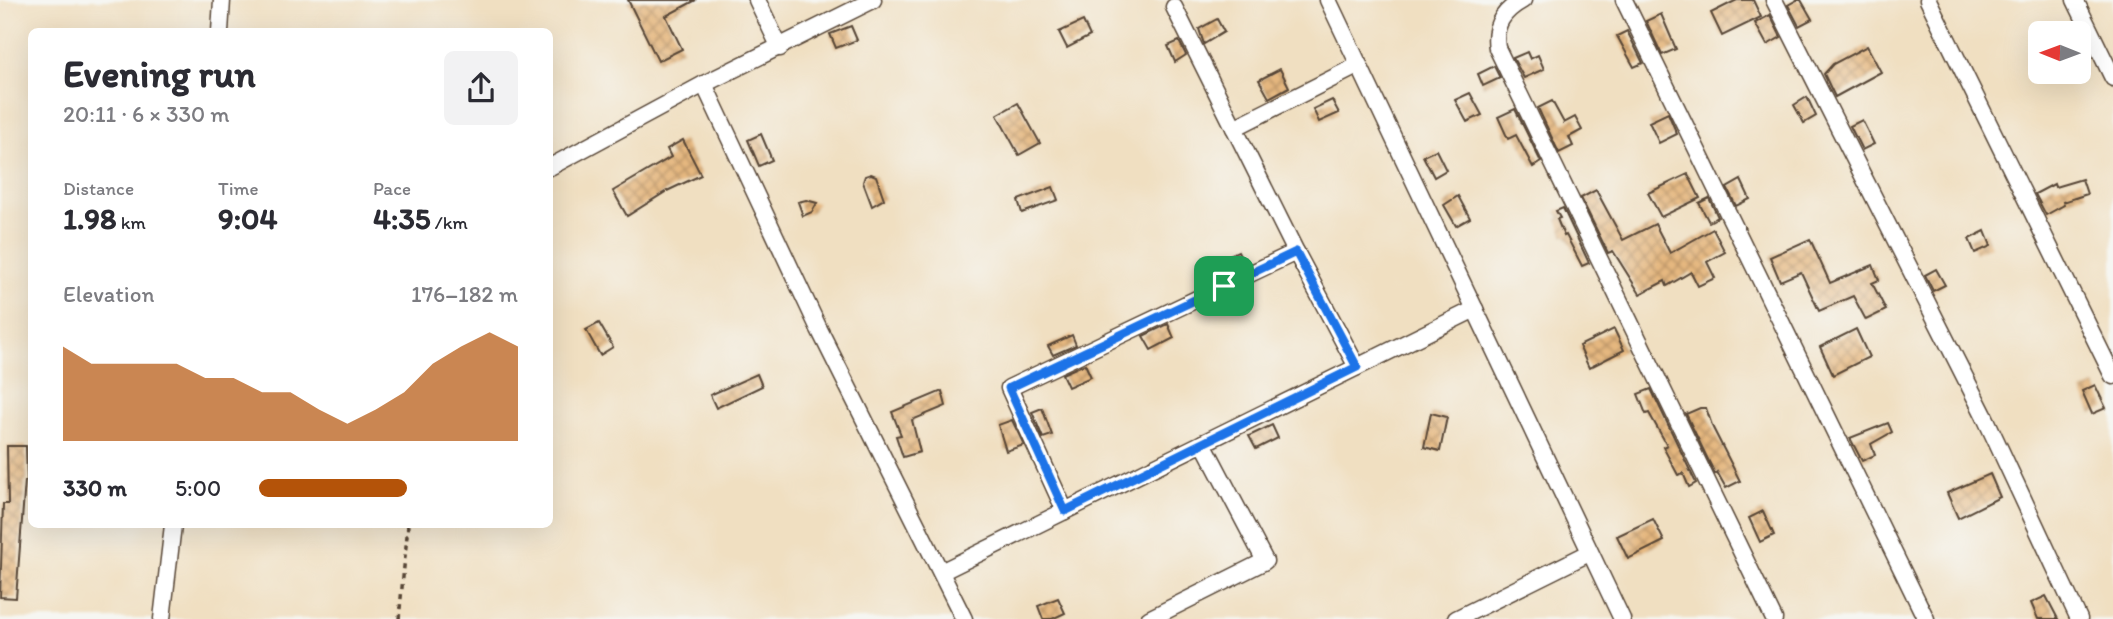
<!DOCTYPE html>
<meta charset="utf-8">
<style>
:root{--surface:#fff;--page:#f2f2f3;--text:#2b2b33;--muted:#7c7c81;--accent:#b45309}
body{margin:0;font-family:Itim,sans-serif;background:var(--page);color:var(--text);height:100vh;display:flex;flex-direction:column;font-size:26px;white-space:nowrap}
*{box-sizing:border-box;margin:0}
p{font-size:23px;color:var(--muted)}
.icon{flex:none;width:38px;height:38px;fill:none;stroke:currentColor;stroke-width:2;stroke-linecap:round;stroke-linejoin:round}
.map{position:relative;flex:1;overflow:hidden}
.side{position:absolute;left:28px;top:28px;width:525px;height:500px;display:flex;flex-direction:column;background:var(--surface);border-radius:10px;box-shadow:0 7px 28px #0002}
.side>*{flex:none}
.needle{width:46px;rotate:271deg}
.tools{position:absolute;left:2028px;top:21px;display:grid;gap:14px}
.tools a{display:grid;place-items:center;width:63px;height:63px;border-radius:10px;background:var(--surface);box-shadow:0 7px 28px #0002;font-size:35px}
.pin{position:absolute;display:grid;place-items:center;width:60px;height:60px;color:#fff;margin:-30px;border-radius:14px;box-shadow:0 4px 10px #0006}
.round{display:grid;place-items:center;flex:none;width:74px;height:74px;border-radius:10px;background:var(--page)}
.overview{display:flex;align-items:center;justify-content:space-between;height:119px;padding:0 35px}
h1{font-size:38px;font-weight:800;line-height:52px}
.stats{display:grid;grid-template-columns:repeat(3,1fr);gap:10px;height:119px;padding:7px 35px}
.stats div{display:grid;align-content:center}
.stats b{font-size:30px;font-weight:800}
.stats small{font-size:19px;font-weight:400}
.stats p{font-size:19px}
.chart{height:196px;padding:14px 35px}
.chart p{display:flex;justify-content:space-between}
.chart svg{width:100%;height:126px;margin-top:7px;fill:var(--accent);opacity:.7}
ul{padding:0 35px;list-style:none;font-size:23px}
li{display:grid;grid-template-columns:112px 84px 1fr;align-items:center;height:52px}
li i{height:18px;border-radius:9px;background:var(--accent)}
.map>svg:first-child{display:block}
</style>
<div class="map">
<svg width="2113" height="619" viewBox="0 0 2113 619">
<defs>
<pattern id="building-cross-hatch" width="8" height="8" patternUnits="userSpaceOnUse" patternTransform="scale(1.75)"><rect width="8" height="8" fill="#e5b77f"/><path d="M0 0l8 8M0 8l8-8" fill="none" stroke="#bb9567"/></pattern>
</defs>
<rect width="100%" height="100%" fill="#f6f6f2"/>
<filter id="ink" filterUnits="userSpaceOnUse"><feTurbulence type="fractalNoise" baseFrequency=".0143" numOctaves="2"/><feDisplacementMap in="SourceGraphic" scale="14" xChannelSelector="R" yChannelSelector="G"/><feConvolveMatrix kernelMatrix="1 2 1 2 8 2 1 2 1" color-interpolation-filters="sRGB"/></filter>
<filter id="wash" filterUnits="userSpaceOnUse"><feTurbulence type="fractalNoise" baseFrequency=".00686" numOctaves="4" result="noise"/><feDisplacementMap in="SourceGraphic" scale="28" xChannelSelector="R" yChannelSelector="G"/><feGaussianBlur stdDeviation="1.57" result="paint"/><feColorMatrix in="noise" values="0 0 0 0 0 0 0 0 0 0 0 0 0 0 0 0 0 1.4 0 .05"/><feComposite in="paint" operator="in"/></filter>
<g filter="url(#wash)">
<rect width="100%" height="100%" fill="#f0dfc1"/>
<g id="blocks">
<g fill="url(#building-cross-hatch)">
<polygon points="628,0 696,0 666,16 682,49 658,61"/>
<polygon points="1737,0 1753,0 1761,17 1722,36 1711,13"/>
<polygon points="1797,0 1801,0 1812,19 1799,26 1788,5"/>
<polygon points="1661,14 1676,49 1662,55 1646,21"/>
<polygon points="1770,15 1781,37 1767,45 1755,23"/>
<polygon points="1217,19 1224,32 1204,44 1199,29"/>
<polygon points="1083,21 1090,36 1067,48 1059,32"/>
<polygon points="851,26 857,40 836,48 830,34"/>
<polygon points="1627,31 1643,63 1634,67 1617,36"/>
<polygon points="1179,41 1186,55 1175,62 1168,46"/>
<polygon points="1867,46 1881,72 1835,97 1824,74 1833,64"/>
<polygon points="1527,52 1530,59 1538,55 1544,69 1524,78 1513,58"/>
<polygon points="1494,66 1500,78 1483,86 1478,74"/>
<polygon points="1280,69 1289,87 1269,98 1259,80"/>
<polygon points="1470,93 1482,115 1467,122 1455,100"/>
<polygon points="1807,97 1816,116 1804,123 1794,105"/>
<polygon points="1332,100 1339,113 1319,122 1313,109"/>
<polygon points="1552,101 1564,123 1575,117 1582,130 1569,137 1573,146 1559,153 1538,108"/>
<polygon points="1018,103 1040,143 1019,155 997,115"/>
<polygon points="1515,109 1541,162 1533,167 1516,135 1508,139 1498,117"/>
<polygon points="1668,113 1677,134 1659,143 1649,122"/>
<polygon points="1862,120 1874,144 1862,150 1850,126"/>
<polygon points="761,134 772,160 759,166 748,140"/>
<polygon points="683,140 701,175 667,191 627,216 613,191 671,157 667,149"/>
<polygon points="1436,150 1446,170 1434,177 1423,156"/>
<polygon points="871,174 876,176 884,199 872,206 863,182 865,176"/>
<polygon points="1688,174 1700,198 1661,217 1648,193"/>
<polygon points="2082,179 2087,194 2063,202 2064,205 2046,215 2035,194 2054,184 2055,187"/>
<polygon points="1741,180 1750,199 1736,206 1727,188"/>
<polygon points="1053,187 1058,200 1022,213 1018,200"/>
<polygon points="1596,190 1623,240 1655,224 1670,253 1713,229 1725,252 1707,262 1715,278 1698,286 1691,272 1667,286 1665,281 1640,294 1613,251 1608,253 1581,198"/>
<polygon points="1458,196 1470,218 1456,226 1444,205"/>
<polygon points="1709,198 1718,217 1709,222 1699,203"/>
<polygon points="806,200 817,203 812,212 803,216 798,202"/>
<polygon points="1563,208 1589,263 1582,266 1566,235 1564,236 1557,219 1560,218 1556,211"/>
<polygon points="1985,231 1991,246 1975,253 1969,239"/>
<polygon points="1810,239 1830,283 1873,265 1879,280 1872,283 1886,310 1866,320 1853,296 1819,311 1801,272 1780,281 1770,257"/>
<polygon points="1238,251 1245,265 1231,271 1225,257"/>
<polygon points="1936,269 1945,285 1933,291 1925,275"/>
<polygon points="599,323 613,347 600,355 586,330"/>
<polygon points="1168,324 1174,338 1151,350 1143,336"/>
<polygon points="1614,329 1624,350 1589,368 1579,346"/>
<polygon points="1856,329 1869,357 1833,375 1820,347"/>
<polygon points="1072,335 1076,345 1053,355 1048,346"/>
<polygon points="1085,364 1091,377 1068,387 1062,374"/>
<polygon points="757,374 762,386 716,408 710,395"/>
<polygon points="2095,385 2106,408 2092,414 2082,391"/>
<polygon points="1651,389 1696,483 1689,487 1683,473 1678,475 1663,447 1667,445 1649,413 1646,414 1638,394"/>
<polygon points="942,391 946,406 912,420 920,452 903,457 896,436 901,435 892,412"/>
<polygon points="1042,408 1052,435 1043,438 1032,412"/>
<polygon points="1700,408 1706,408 1713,428 1740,481 1726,488 1717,472 1715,474 1686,414"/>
<polygon points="1431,413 1447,417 1440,451 1424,447"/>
<polygon points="1012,420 1024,445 1006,451 998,425"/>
<polygon points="1888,423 1892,432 1871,444 1875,455 1862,461 1850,438"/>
<polygon points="1272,425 1278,438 1256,449 1249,436"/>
<polygon points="7,446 26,446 27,481 25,481 16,598 0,597 3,504 8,504"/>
<polygon points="1990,474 2000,497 1958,518 1947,493"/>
<polygon points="1763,511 1774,535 1760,542 1749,518"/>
<polygon points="1653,519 1664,541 1628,559 1617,536"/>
<polygon points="2046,596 2058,619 2038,619 2031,603"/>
<polygon points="1058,598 1065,613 1052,619 1043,619 1038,606"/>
</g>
</g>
</g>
<g filter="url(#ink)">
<use href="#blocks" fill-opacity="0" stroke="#564536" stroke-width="2"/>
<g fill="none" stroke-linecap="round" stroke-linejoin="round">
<g stroke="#564536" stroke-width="19">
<g id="minor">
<polyline points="757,0 780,48"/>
<polyline points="1328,0 1622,619"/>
<path d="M 1523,0 C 1503,11 1493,25 1497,48 L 1774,619"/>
<polyline points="1624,0 1926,619"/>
<polyline points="1774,0 1984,415 2079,619"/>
<polyline points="1928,0 2113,376"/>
<polyline points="2075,0 2113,78"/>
<polyline points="1174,7 1296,252"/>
<polyline points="220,32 222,0"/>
<polyline points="704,84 819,329 964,619"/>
<polyline points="1234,128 1359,65"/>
<polyline points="550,167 704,84 873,0"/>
<polyline points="1065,511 1009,388 1296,252 1357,367"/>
<polyline points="941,572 1475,309"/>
<polyline points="162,619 173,525"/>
<polyline points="1149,619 1265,561 1203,443"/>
<polyline points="1456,619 1589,553"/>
</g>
</g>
<polyline stroke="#564536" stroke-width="3.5" stroke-dasharray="5 5" stroke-linecap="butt" points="399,619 408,525"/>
<use href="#minor" stroke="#fff" stroke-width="16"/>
</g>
</g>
<g fill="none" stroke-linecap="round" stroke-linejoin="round" filter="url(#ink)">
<g stroke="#fff" stroke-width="14">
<polygon id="route" points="1296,252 1357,367 1065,511 1009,388"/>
</g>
<use href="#route" stroke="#1a73e8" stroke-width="9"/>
</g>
</svg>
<div class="tools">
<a><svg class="needle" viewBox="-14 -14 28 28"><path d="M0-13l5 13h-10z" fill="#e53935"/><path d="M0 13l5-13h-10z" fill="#7c7c81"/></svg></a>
</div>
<div class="pin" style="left:1224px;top:286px;background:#1e9e55"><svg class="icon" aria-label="arrive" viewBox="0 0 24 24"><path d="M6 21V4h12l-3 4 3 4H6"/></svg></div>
<section class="side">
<div class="overview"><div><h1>Evening run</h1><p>20:11 · 6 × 330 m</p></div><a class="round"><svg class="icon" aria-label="share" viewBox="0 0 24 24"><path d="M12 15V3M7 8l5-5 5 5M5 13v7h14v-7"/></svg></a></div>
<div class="stats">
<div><p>Distance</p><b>1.98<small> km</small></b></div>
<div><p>Time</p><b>9:04</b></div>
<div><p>Pace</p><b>4:35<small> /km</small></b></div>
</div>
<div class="chart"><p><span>Elevation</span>176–182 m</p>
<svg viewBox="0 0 160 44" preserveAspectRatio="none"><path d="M0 44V11L10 17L20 17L30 17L40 17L50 22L60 22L70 27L80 27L90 33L100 38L110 33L120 27L130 17L140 11L150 6L160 11V44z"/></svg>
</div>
<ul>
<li><b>330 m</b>5:00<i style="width:57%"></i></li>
</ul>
</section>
</div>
